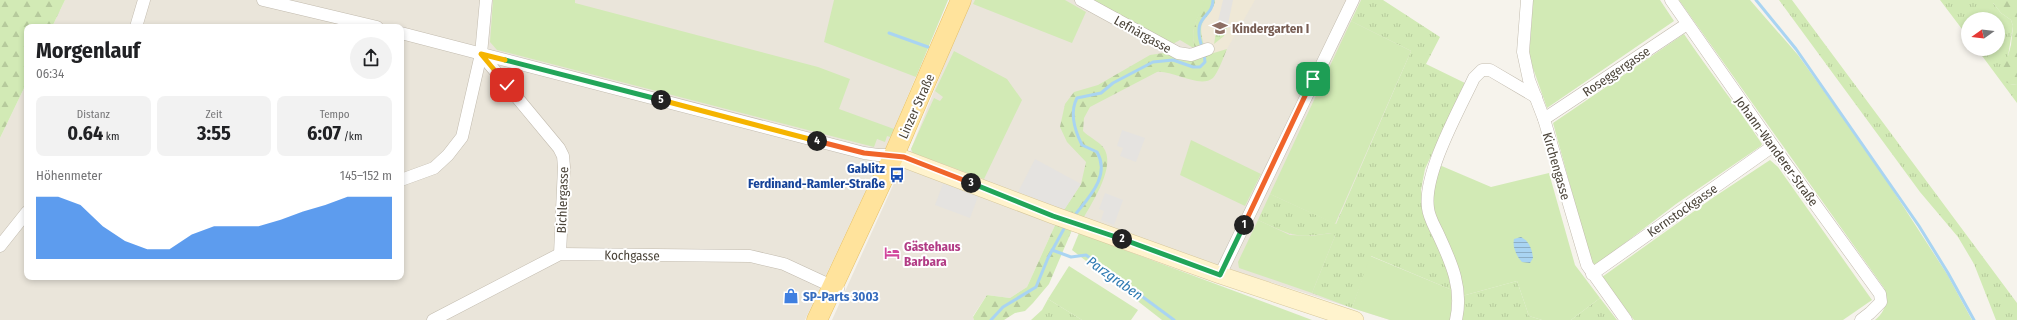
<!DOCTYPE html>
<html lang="de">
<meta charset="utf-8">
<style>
:root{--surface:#fff;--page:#f2f2f2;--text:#202124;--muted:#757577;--accent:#1a73e8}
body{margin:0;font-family:"Fira Sans Condensed",sans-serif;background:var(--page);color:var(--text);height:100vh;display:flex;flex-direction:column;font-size:15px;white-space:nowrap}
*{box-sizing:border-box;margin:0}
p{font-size:13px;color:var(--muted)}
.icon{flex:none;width:22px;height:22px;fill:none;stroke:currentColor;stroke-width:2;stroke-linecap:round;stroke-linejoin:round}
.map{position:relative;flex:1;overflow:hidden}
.side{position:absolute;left:24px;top:24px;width:380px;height:256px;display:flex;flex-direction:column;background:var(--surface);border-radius:8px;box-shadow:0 2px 6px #0003}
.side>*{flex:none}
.needle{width:26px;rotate:256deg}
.controls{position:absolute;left:1961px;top:12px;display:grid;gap:8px}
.controls a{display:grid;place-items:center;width:44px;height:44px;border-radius:50%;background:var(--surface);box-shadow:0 2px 6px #0003;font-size:20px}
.pin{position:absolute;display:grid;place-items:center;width:34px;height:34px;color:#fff;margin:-17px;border-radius:8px;box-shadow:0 2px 6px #0006}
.km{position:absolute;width:20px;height:20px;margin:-10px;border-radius:50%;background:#222;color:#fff;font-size:11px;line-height:20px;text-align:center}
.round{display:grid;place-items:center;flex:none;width:42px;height:42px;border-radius:21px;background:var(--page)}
.overview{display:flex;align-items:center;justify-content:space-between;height:68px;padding:0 12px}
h1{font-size:22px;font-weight:700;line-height:30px}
.figures{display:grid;grid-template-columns:repeat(3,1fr);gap:6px;height:68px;padding:4px 12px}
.figures div{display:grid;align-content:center;border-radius:8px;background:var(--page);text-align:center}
.figures b{font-size:20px;font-weight:700}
.figures small{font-size:11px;font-weight:400}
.figures p{font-size:11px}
.chart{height:112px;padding:8px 12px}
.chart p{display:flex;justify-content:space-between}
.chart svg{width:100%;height:72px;margin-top:4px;fill:var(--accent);opacity:.7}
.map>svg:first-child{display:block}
</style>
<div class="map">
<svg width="2017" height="320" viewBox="0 0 2017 320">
<defs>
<pattern id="grass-tufts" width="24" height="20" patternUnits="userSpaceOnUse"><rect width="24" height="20" fill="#d2eab5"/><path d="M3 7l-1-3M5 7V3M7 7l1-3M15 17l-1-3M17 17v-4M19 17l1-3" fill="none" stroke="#b6ca9c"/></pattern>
<pattern id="forest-firs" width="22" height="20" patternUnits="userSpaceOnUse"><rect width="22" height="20" fill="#d2eab5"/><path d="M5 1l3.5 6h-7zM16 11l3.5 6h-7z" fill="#b6ca9c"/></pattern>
<pattern id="water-rules" width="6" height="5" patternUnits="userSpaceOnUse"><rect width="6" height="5" fill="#a9d4f2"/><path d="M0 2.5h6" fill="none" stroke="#8caec5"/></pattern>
</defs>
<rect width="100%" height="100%" fill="#f6f3ec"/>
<g fill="#eae5da">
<polygon points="65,0 948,0 888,143 805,320 0,320 0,138 27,82 27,277 401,277 401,27 52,27"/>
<polygon points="970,0 1361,0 1351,20 1411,51 1332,233 1370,256 1452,290 1390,320 1210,263 1064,210 1056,223 1027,287 1010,298 987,295 973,316 974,320 832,320 900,170 902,171 904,167"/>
</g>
<polygon fill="#efe8d6" points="1215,0 1255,0 1227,49 1207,55 1200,30"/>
<g fill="url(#grass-tufts)">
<path d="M 1361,0 L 1383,0 L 1440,37 L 1426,64 L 1465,83 L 1425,169 L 1421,190 L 1424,215 L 1446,261 L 1452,290 L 1371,256 L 1352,308 L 1312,293 L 1335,236 L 1331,233 C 1295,239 1291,235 1258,220 L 1270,194 L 1336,224 L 1411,51 L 1351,21 Z"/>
<polygon points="1779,0 1792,0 2017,303 2017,320 1996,320 1974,264 1958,237 1920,192"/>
<polygon points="1940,0 1993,0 1993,3 2001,13 2011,20 2013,26 2008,56 2010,84 2017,85 2017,103 1977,49 1998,49 1998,19 1968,19 1968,37"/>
<polygon points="1218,21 1228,24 1224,36 1214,44"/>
<polygon points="1517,281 1529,316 1542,320 1462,320 1462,296"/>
<polygon points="1600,298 1617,320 1571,320"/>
<polygon points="1048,299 1082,320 1031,320 1042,310"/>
</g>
<g fill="url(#forest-firs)">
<polygon points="0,0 65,0 52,27 27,27 27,82 0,138"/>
<path d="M 1203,0 L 1215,0 L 1215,2 C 1207,25 1196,15 1204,46 L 1195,49 C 1190,31 1196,19 1204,3 Z"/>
<polygon points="1993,0 2017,0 2017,85 2010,84 2001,80 1998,71 2008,56 2011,45 2013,26 2011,20 2001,13 1993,3"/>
<path d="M 1227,49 C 1224,56 1218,73 1213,78 C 1200,89 1172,70 1157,72 L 1090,107 L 1084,118 L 1083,131 C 1089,137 1098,141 1103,147 C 1117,165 1093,201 1084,217 L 1064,210 L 1081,184 L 1086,162 L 1067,142 L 1060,127 L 1065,104 L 1074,92 L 1098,85 L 1150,55 L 1163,53 L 1179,59 L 1207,55 Z"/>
<polygon points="1056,223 1072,230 1049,284 1033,303 1025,311 1015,313 1004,320 974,320 973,317 987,295 1010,298 1027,287"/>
</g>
<g fill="#d2eab5">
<polygon points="493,0 575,0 575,3 818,67 850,79 839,109 894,129 890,137 887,136 885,142 877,139 874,147 497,50 490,42"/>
<polygon points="834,0 948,0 916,77 824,42"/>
<polygon points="975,0 1065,0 1086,12 1072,43 973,4"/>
<path d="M 1087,0 L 1203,0 L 1205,3 C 1196,19 1190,31 1195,49 L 1180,40 L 1169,46 Z"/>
<polygon points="1533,0 1660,0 1674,21 1547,108 1529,57"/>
<path d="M 1679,0 L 1750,0 L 1798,55 L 1872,158 L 1947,274 L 1972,320 L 1875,320 C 1885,312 1889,300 1884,288 Z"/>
<polygon points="1351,21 1411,51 1335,224 1270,194"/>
<path d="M 1684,34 C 1709,71 1737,106 1762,144 L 1761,146 L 1676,204 L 1596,265 L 1592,265 L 1553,123 Z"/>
<polygon points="954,51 1007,79 1022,100 984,179 913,153 911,149 934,98 940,101 943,97 935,91"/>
<polygon points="1191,140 1261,174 1245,206 1180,175"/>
<polygon points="1770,160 1778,167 1872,300 1843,320 1634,320 1602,277 1714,197"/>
<polygon points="1437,164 1491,187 1549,173 1575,265 1600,298 1571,320 1542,320 1529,316 1517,281 1462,296 1432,205"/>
<polygon points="1258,220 1290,235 1311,236 1332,233 1335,236 1312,293 1239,268 1238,262"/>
<polygon points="1079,233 1312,320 1162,320 1072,250"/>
<polygon points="1370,256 1452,290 1451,320 1390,320 1352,308"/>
<polygon points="1069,266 1138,310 1131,320 1082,320 1048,299"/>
</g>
<g fill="#e5e3e0">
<polygon points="1223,0 1233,0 1228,24 1218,21"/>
<polygon points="1122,130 1145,138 1136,162 1120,156 1123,148 1117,146"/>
<polygon points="1035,159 1081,184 1064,210 1018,192"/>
<polygon points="944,181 979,194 970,218 935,205"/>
<polygon points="1105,193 1123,200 1114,225 1101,220 1104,211 1099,209"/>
</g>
<path fill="url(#water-rules)" d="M 1521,237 C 1529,241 1532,249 1533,258 L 1530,263 L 1522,262 C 1517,257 1512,247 1514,239 Z"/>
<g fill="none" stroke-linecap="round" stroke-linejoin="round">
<g stroke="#a9d4f2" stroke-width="3">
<polyline points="1756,0 1796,49 1919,226 1948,273 1974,320"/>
<polyline points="889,33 928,47"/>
<path d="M 1202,47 C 1191,14 1213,19 1213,0"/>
<path d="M 1074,216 C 1088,198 1111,176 1097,152 L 1082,145 C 1075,131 1069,113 1077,98 L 1101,93 L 1113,83 L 1153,62 L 1173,60 L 1193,67 L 1200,67 L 1205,62 L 1204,54"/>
<polyline points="1052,250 1071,257 1086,255 1174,320"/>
<polyline points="991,320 1003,307 1036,287 1048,258 1066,225"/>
</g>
<g stroke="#c2bbae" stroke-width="13">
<g id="street">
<polyline points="263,0 377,27"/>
<polyline points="1081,0 1178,53 1191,55 1208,49"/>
<polyline points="1527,0 1523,52 1529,80 1544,119 1587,265 1626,320"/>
<polyline points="1671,0 1773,146 1880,294 1881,302 1870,313 1861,320"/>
<polyline points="136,27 144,0"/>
<polyline points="401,33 864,153 878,155 894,155"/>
<polyline points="481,54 559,148 563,156 564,167 560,254"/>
<polyline points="1544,119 1687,24"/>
<polyline points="401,180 434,168 448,155 462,137 481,54 486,0"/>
<polyline points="0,246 27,212"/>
<polyline points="1592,274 1773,146"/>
<polyline points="1220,275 1353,0"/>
<polyline points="433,320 560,254 750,256 784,264 838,289"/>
<path d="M 1456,320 C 1463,289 1452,264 1439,236 C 1435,227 1429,218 1428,208 C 1423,174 1459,110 1474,78 L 1482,70 L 1490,70 L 1536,97"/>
</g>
</g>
<g stroke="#d6c79b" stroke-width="18">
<polyline id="secondary" points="894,155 1053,215 1220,275 1355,320"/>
</g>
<g stroke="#e6c16a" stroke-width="21">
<polyline id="primary" points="817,320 894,155 961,0"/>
</g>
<use href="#street" stroke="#fff" stroke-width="12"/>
<use href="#secondary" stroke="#fff3cd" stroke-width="17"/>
<use href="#primary" stroke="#ffe39c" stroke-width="20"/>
</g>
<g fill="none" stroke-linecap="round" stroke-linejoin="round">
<g stroke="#fff" stroke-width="8">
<polyline id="split-1" points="1244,225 1313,79"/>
</g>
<g stroke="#fff" stroke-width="8">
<polyline id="split-2" points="1122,239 1220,275 1244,225"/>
</g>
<g stroke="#fff" stroke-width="8">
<polyline id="split-3" points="971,183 1053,216 1122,239"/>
</g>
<g stroke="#fff" stroke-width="8">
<polyline id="split-4" points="817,141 864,153 904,157 971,183"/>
</g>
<g stroke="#fff" stroke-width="8">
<polyline id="split-5" points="661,100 817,141"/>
</g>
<g stroke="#fff" stroke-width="8">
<polyline id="split-6" points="505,60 661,100"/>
</g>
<g stroke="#fff" stroke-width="8">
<polyline id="split-7" points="505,60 481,54 507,85"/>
</g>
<use href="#split-1" stroke="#f0652b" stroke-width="5"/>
<use href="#split-2" stroke="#22a559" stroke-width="5"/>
<use href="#split-3" stroke="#22a559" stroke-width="5"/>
<use href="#split-4" stroke="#f0652b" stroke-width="5"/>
<use href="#split-5" stroke="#f5b400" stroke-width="5"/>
<use href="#split-6" stroke="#22a559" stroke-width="5"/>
<use href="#split-7" stroke="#f5b400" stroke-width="5"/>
</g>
<defs>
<g id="school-bare" transform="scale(1.2)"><path d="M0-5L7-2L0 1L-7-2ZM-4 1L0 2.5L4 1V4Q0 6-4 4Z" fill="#8d6e63" stroke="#fff" stroke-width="2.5" paint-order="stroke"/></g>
<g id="bus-bare" transform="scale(1.2)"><path d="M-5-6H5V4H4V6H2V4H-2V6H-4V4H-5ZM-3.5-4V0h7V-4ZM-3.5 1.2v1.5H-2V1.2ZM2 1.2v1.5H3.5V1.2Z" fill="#1a4fb4" stroke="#fff" stroke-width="2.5" paint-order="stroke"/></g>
<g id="hotel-bare" transform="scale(1.2)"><path d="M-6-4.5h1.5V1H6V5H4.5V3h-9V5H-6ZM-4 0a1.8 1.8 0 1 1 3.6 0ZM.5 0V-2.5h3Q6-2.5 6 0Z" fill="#d1479c" stroke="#fff" stroke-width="2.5" paint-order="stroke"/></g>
<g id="shop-bare" transform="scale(1.2)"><path d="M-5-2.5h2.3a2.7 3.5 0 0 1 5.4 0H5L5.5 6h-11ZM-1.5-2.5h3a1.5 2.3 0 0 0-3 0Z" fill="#3f7fe0" stroke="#fff" stroke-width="2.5" paint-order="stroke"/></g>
</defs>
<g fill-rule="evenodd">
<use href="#school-bare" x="1220" y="28"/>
<use href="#bus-bare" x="897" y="175"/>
<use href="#hotel-bare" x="892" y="253"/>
<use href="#shop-bare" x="791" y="296"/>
</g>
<g text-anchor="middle" stroke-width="4" stroke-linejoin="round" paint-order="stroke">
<g font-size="13" font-weight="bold" fill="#785e54" stroke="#fff" text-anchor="start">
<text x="1232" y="33">Kindergarten I</text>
</g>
<g font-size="13" fill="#4b4439" stroke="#fff">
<text transform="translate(1143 34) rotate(29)" y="5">Lefnärgasse</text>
<text transform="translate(1616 71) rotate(-34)" y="5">Roseggergasse</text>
<text transform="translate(916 106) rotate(-66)" y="5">Linzer Straße</text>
<text transform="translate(1777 151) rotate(54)" y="5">Johann-Wanderer-Straße</text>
<text transform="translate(1557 166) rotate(74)" y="5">Kirchengasse</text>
<text transform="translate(562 200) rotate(-88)" y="5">Bichlergasse</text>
<text transform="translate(1682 210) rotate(-35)" y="5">Kernstockgasse</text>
<text transform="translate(632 255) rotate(1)" y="5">Kochgasse</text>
</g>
<g font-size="13" font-weight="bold" fill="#164399" stroke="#fff" text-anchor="end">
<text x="885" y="173">Gablitz<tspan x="885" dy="15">Ferdinand-Ramler-Straße</tspan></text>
</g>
<g font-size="13" font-weight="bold" fill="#b23c85" stroke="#fff" text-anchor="start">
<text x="904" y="251">Gästehaus<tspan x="904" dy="15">Barbara</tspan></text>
</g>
<g font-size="13" font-weight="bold" fill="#366cbe" stroke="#fff" text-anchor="start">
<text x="803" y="301">SP-Parts 3003</text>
</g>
<g font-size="14" font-style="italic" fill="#2e7ab2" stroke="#fff">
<text transform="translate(1115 278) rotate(35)" y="5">Parzgraben</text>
</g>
</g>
</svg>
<div class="controls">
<a><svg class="needle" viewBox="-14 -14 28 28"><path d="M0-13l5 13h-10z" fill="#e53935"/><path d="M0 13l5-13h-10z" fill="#757577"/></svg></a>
</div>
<div class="pin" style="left:1313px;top:79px;background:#1e9e55"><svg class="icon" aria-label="arrive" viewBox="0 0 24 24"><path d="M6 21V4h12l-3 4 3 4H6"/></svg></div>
<div class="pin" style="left:507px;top:85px;background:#d93025"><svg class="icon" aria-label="check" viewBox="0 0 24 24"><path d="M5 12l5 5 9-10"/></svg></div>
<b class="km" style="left:1244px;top:225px">1</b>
<b class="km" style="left:1122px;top:239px">2</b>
<b class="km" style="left:971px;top:183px">3</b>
<b class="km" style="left:817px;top:141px">4</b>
<b class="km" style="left:661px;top:100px">5</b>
<section class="side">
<div class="overview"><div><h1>Morgenlauf</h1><p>06:34</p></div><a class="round"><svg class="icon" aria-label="share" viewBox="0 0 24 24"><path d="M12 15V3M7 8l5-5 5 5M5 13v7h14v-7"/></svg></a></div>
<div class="figures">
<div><p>Distanz</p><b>0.64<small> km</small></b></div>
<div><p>Zeit</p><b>3:55</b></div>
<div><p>Tempo</p><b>6:07<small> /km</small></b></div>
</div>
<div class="chart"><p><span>Höhenmeter</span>145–152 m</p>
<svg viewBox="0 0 160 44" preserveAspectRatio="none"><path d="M0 44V6L10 6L20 11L30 24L40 33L50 38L60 38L70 29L80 24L90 24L100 24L110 20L120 15L130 11L140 6L150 6L160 6V44z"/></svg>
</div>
</section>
</div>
